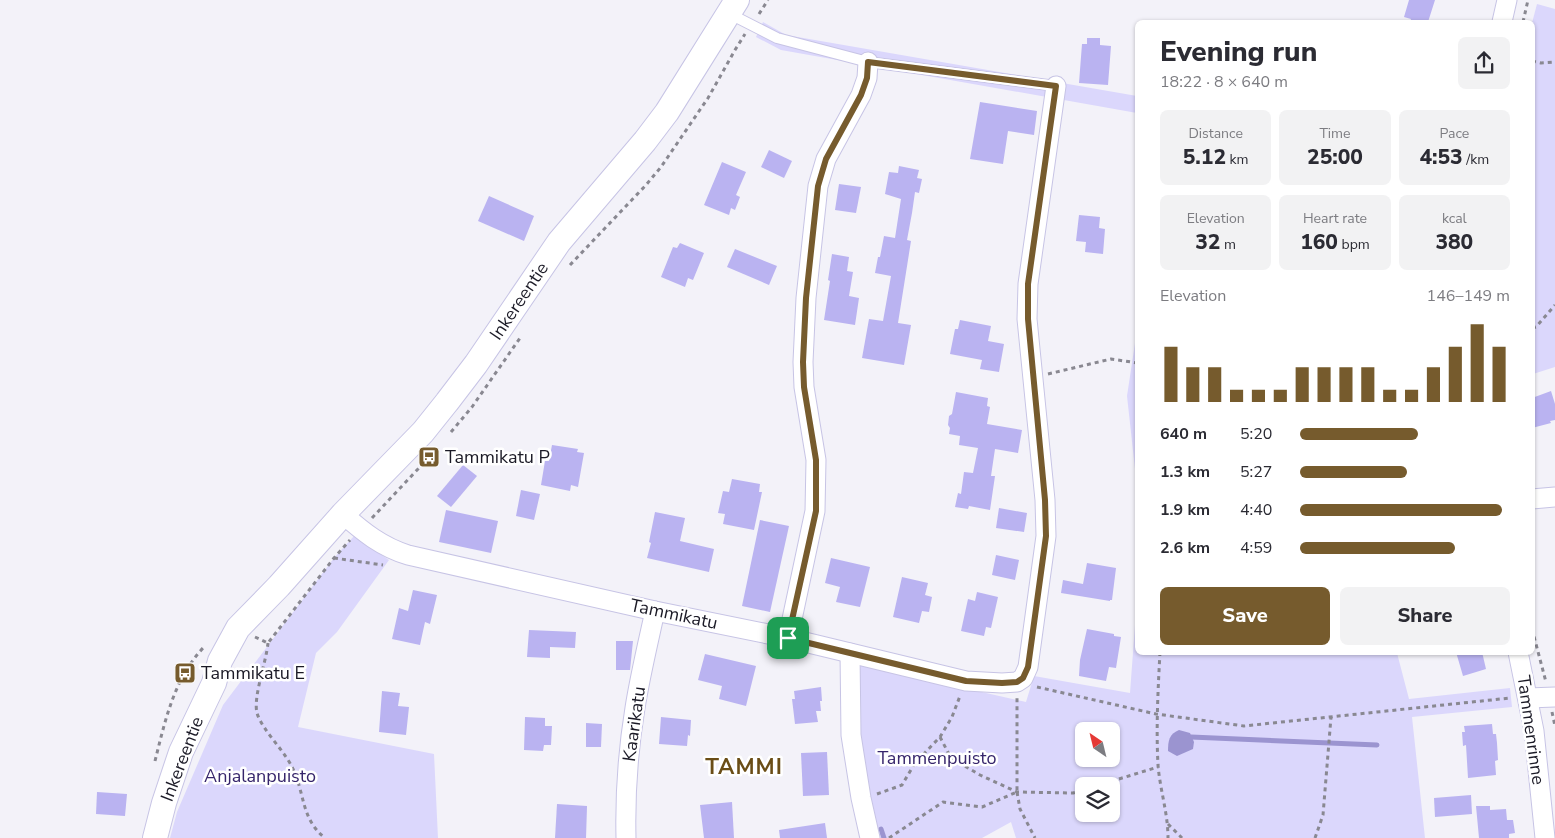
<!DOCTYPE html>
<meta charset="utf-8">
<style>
:root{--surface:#fff;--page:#f2f2f3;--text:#2b2b33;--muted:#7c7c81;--accent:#765b2d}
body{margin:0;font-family:"Nunito Sans",sans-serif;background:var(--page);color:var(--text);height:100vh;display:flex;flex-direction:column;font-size:19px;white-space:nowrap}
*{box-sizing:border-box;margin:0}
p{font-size:16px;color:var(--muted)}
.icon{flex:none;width:28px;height:28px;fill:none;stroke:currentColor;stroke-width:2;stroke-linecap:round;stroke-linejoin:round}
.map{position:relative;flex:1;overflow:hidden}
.details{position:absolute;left:1135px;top:20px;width:400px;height:635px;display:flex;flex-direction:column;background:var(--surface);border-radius:8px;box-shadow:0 1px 4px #0004}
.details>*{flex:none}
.needle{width:32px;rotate:325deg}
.tools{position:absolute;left:1075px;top:722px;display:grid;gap:10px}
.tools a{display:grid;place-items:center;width:45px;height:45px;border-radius:8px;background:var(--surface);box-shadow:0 1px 4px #0004;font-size:25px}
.pin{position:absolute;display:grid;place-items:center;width:42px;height:42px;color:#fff;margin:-21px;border-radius:10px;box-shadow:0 2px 8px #0006}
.round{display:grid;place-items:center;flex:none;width:52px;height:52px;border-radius:8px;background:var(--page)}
.overview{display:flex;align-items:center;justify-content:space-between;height:85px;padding:0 25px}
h1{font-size:28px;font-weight:800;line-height:38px}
.stats{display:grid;grid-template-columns:repeat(3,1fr);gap:8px;height:85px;padding:5px 25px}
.stats div{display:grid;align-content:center;border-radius:8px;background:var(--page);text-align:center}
.stats b{font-size:21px;font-weight:800}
.stats small{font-size:14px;font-weight:400}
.stats p{font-size:14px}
.chart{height:140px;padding:10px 25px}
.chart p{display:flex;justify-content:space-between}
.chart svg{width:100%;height:90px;margin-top:5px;stroke:var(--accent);stroke-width:6}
.action{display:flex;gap:10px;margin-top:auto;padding:10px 25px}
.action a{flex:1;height:58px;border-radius:8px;background:var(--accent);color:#fff;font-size:20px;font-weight:800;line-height:58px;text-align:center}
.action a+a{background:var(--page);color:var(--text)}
ul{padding:0 25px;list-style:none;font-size:16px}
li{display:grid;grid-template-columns:80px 60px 1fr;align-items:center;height:38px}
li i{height:12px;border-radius:6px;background:var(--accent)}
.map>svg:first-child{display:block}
</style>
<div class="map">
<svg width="1555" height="838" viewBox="0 0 1555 838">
<rect width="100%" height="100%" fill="#f3f2f9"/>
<g fill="#dbd7fc" fill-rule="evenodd">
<polygon points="1537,4 1555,9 1555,367 1533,374 1532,23"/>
<polygon points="763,22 786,35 1137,96 1137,113 781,50 756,37"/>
<polygon points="1137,330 1137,487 1127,396"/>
<polygon points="354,536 389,560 337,632 316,653 298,727 434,754 438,838 170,838 177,812 223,705 334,558"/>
<path d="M 1137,598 L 1138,652 L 1397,653 L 1409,699 L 1510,688 L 1512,707 L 1412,717 L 1425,838 L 1016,838 L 1011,822 L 982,838 L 880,838 C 860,782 860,723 858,664 L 1026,702 L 1034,676 L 1130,693 ZM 1084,731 L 1111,731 L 1111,759 L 1084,759 ZM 1084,786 L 1111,786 L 1111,814 L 1084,814 Z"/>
</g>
<path fill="#9b94d0" d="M 1179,730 L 1190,733 L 1194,742 L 1193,749 L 1177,756 L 1168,751 C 1168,741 1169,734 1179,730 Z"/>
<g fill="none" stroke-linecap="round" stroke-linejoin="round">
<g stroke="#9b94d0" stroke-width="5">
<polyline points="1191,737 1377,745"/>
<polyline points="881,829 884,838"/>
</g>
</g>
<g fill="#bab3f1">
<polygon points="1409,0 1435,0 1428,22 1410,22 1411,19 1404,17"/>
<polygon points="1087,38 1100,38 1100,45 1111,46 1108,85 1079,83 1082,44 1087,44"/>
<polygon points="980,102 1037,111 1034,135 1008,131 1003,164 970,159"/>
<polygon points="769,150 792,161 784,178 761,167"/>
<polygon points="722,162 746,172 736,195 740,197 735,210 731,208 729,215 704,205"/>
<polygon points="899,166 919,170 917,178 922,179 919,193 915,192 912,213 907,240 911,241 898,323 911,325 904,365 862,358 869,319 883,321 891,276 875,273 878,257 880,257 884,236 895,238 901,199 885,194 889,172 898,173"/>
<polygon points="839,184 861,187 856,213 835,210"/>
<polygon points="489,196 534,216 524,241 478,221"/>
<polygon points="1079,215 1100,217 1099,228 1105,229 1103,254 1085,252 1086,242 1076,241"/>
<polygon points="680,243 704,253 693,280 688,278 685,287 661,277 673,247 677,248"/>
<polygon points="735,249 777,266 769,285 727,267"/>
<polygon points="832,254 849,257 847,271 853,272 849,296 859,298 855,325 824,320 830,281 828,280"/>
<polygon points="960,320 991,326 988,341 1004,344 999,372 980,369 982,360 950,354 955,329 958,329"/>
<polygon points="1551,391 1555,404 1555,420 1550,421 1551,423 1532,428 1532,398"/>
<polygon points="956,392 988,398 987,406 990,407 987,424 1022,430 1018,453 995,449 991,476 995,476 990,510 969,506 968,509 955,507 958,493 961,494 964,472 973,473 978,448 959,445 960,436 949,434 950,428 948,425 949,416 952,414"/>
<polygon points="552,445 578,449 577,452 584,453 578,487 571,485 570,491 541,485 545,461 549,461"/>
<polygon points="463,465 477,476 451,507 437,496"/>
<polygon points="732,479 760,484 759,492 762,492 754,530 723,524 725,514 718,513 723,491 729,492"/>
<polygon points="521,490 540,494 534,520 516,516"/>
<polygon points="999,508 1027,513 1024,532 996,528"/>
<polygon points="446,510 498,521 491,553 439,542"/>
<polygon points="655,512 685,518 680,541 714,549 709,572 647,558 651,543 649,542"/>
<polygon points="760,520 789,526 770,612 742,606"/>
<polygon points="996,555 1019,560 1015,580 992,575"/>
<polygon points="831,558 870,567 860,607 836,602 840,587 825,583"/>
<polygon points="1087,563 1116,568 1112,600 1110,600 1110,601 1061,593 1063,580 1083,584"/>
<polygon points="902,577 928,583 925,595 932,597 929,612 922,611 919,623 893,617"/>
<polygon points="413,590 437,595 430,624 425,622 420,645 392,639 399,608 408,611"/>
<polygon points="977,592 998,597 991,628 986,627 984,636 961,631 968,599 975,601"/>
<polygon points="1087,629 1114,634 1114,636 1121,637 1116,668 1109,667 1106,681 1079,676 1080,660"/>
<polygon points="529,630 576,632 575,648 550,647 550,658 527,657"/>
<polygon points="616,641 633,641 630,670 616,670"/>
<polygon points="1456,652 1482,652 1486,669 1463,676"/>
<polygon points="705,654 756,666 746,706 719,699 722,686 698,680"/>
<polygon points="821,687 822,701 820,701 821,711 816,711 818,722 795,724 792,699 795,699 794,691"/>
<polygon points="382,691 400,693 398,706 409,707 406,735 379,732"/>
<polygon points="525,717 545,718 545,726 552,726 551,745 544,745 543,751 524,750"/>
<polygon points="661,717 691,720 690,736 688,735 687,746 659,744"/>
<polygon points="586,723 602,724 601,747 586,747"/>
<polygon points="1492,724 1493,734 1496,734 1497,743 1498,760 1495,761 1496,775 1468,778 1466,745 1463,746 1462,732 1465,732 1464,726"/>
<polygon points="827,752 829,795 803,796 801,753"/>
<polygon points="97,792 127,794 125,816 96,814"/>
<polygon points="1471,795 1472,814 1435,817 1434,798"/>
<polygon points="732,802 734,838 704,838 700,805"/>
<polygon points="557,804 587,806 586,838 555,838"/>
<polygon points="1476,806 1490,806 1490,810 1506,809 1507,820 1513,820 1515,833 1509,834 1509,838 1479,838"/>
<polygon points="825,823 827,838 780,838 779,830"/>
</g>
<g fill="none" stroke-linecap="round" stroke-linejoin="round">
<g stroke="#c7c4e5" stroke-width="12">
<polyline id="service" points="728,13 777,38 868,62 1056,86"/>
</g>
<g stroke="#c7c4e5" stroke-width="21">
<g id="minor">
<polyline points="1502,22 1507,0"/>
<polyline points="1532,499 1555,497"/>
<path d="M 343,514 C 363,532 382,547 408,555 L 655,611 L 788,638 L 966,681 L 1002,683 L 1017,682 L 1023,678 L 1028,667 L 1046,536 L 1045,500 L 1027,319 L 1028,284 L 1056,86"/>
<polyline points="788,638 815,511 816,460 804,387 803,362 806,298 818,186 826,159 861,95 867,78 868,62"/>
<polyline points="1518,652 1534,731 1545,838"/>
<polyline points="850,653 851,735 861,798 870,838"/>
<polyline points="1528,698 1555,697"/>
<path d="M 626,838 C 625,795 628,751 635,708 C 640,676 648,643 655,611"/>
</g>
</g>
<g stroke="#c7c4e5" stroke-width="26">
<polyline id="tertiary" points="155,838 164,803 181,752 214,683 220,661 238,628 279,586 343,514 423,432 447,402 476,364 559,242 645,141 667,112 737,0"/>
</g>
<g stroke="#898891" stroke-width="3" stroke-dasharray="4 4" stroke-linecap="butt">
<polyline points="759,14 768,0"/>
<polyline points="1523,22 1528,0"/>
<polyline points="1532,61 1541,63 1555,62"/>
<polyline points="570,265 646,185 661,167 708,98 735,50 745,34"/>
<polyline points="1532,328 1536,327 1555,305"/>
<polyline points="1048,374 1111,359 1138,363"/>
<polyline points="451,432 472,407 520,338"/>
<polyline points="372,518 433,453"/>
<polyline points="334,558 383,565"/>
<polyline points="1532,629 1546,682"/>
<polyline points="255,637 268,643 334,558 350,540"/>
<path d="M 268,643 C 266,663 253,697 257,713 C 262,730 285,751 293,769 C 305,794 301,819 325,838"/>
<path d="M 1160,652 C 1158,690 1156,727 1158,765 C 1160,790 1168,813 1168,838"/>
<polyline points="1037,687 1156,714 1244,726 1510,698"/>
<polyline points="1552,712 1555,726"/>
<polyline points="940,737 951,758 980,775 1017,792 1073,793 1084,790"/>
<path d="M 155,761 C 165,721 174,679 203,648"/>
<polyline points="1096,786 1158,767"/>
<polyline points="1017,792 1020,809 1035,838"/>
<polyline points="877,794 902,785 915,763 940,737 952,717 960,696"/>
<polyline points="1168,824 1182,838"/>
<polyline points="889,838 943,802 982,807 1017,792 1017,698"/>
<polyline points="1315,838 1323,815 1331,717"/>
</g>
<use href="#service" stroke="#fff" stroke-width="10"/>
<use href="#minor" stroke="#fff" stroke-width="19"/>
<use href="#tertiary" stroke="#fff" stroke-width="24"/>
</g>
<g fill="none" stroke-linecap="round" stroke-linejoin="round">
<g stroke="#fff" stroke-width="10">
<polygon id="route" points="868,62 1056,86 1028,284 1028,319 1045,500 1046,536 1028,667 1023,678 1017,682 1002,683 966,681 788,638 816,511 816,460 804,387 803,362 806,298 818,186 826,159 861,95 867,78"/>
</g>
<use href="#route" stroke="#765b2d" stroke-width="6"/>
</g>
<defs>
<g id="bus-square" transform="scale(1.125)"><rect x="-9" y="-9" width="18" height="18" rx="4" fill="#765b2d" stroke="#fff"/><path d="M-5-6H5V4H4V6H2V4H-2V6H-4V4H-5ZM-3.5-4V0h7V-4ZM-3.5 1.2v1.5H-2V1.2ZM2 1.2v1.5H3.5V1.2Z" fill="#fff"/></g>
</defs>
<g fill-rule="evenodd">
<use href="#bus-square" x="429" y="457"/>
<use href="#bus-square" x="185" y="673"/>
</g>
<g text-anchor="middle" stroke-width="5" stroke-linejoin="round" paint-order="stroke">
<g font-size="18" fill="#1b1a26" stroke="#fff">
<text transform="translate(519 301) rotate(-56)" y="6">Inkereentie</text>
<text transform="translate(674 614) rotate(12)" y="6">Tammikatu</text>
<text transform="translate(634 724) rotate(-82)" y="6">Kaarikatu</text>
<text transform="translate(1531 730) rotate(82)" y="6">Tammenrinne</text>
<text transform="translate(182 759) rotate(-69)" y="6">Inkereentie</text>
</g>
<g font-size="18" fill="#1b1a26" stroke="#fff" text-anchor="start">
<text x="445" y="463">Tammikatu P</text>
<text x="201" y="679">Tammikatu E</text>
</g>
<g font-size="18" fill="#36256b" stroke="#fff">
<text x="937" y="764">Tammenpuisto</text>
<text x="260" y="782">Anjalanpuisto</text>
</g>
<g font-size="22" font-weight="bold" letter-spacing="1" fill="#6a4d16" stroke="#fff">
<text x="744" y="774">TAMMI</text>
</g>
</g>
</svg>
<div class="tools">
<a><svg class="needle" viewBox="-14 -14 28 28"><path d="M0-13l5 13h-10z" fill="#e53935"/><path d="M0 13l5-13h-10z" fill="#7c7c81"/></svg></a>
<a><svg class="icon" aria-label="layers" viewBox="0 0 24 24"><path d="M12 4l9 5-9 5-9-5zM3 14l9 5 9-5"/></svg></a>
</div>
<div class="pin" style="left:788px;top:638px;background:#1e9e55"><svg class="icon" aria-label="arrive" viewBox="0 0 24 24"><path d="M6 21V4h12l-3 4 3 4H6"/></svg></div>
<section class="details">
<div class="overview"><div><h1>Evening run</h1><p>18:22 · 8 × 640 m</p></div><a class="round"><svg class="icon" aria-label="share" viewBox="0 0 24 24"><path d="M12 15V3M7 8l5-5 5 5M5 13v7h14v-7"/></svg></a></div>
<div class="stats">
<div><p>Distance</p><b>5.12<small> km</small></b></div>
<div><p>Time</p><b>25:00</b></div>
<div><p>Pace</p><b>4:53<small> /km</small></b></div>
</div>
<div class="stats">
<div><p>Elevation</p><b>32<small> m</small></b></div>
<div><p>Heart rate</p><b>160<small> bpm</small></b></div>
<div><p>kcal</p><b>380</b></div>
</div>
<div class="chart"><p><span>Elevation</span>146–149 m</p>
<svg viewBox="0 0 160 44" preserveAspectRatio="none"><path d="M5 44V17M15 44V27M25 44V27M35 44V38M45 44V38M55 44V38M65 44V27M75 44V27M85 44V27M95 44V27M105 44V38M115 44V38M125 44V27M135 44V17M145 44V6M155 44V17"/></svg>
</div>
<ul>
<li><b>640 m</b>5:20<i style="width:56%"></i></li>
<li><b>1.3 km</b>5:27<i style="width:51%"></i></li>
<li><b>1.9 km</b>4:40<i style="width:96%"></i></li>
<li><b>2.6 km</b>4:59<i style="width:74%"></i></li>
</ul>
<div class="action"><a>Save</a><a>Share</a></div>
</section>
</div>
